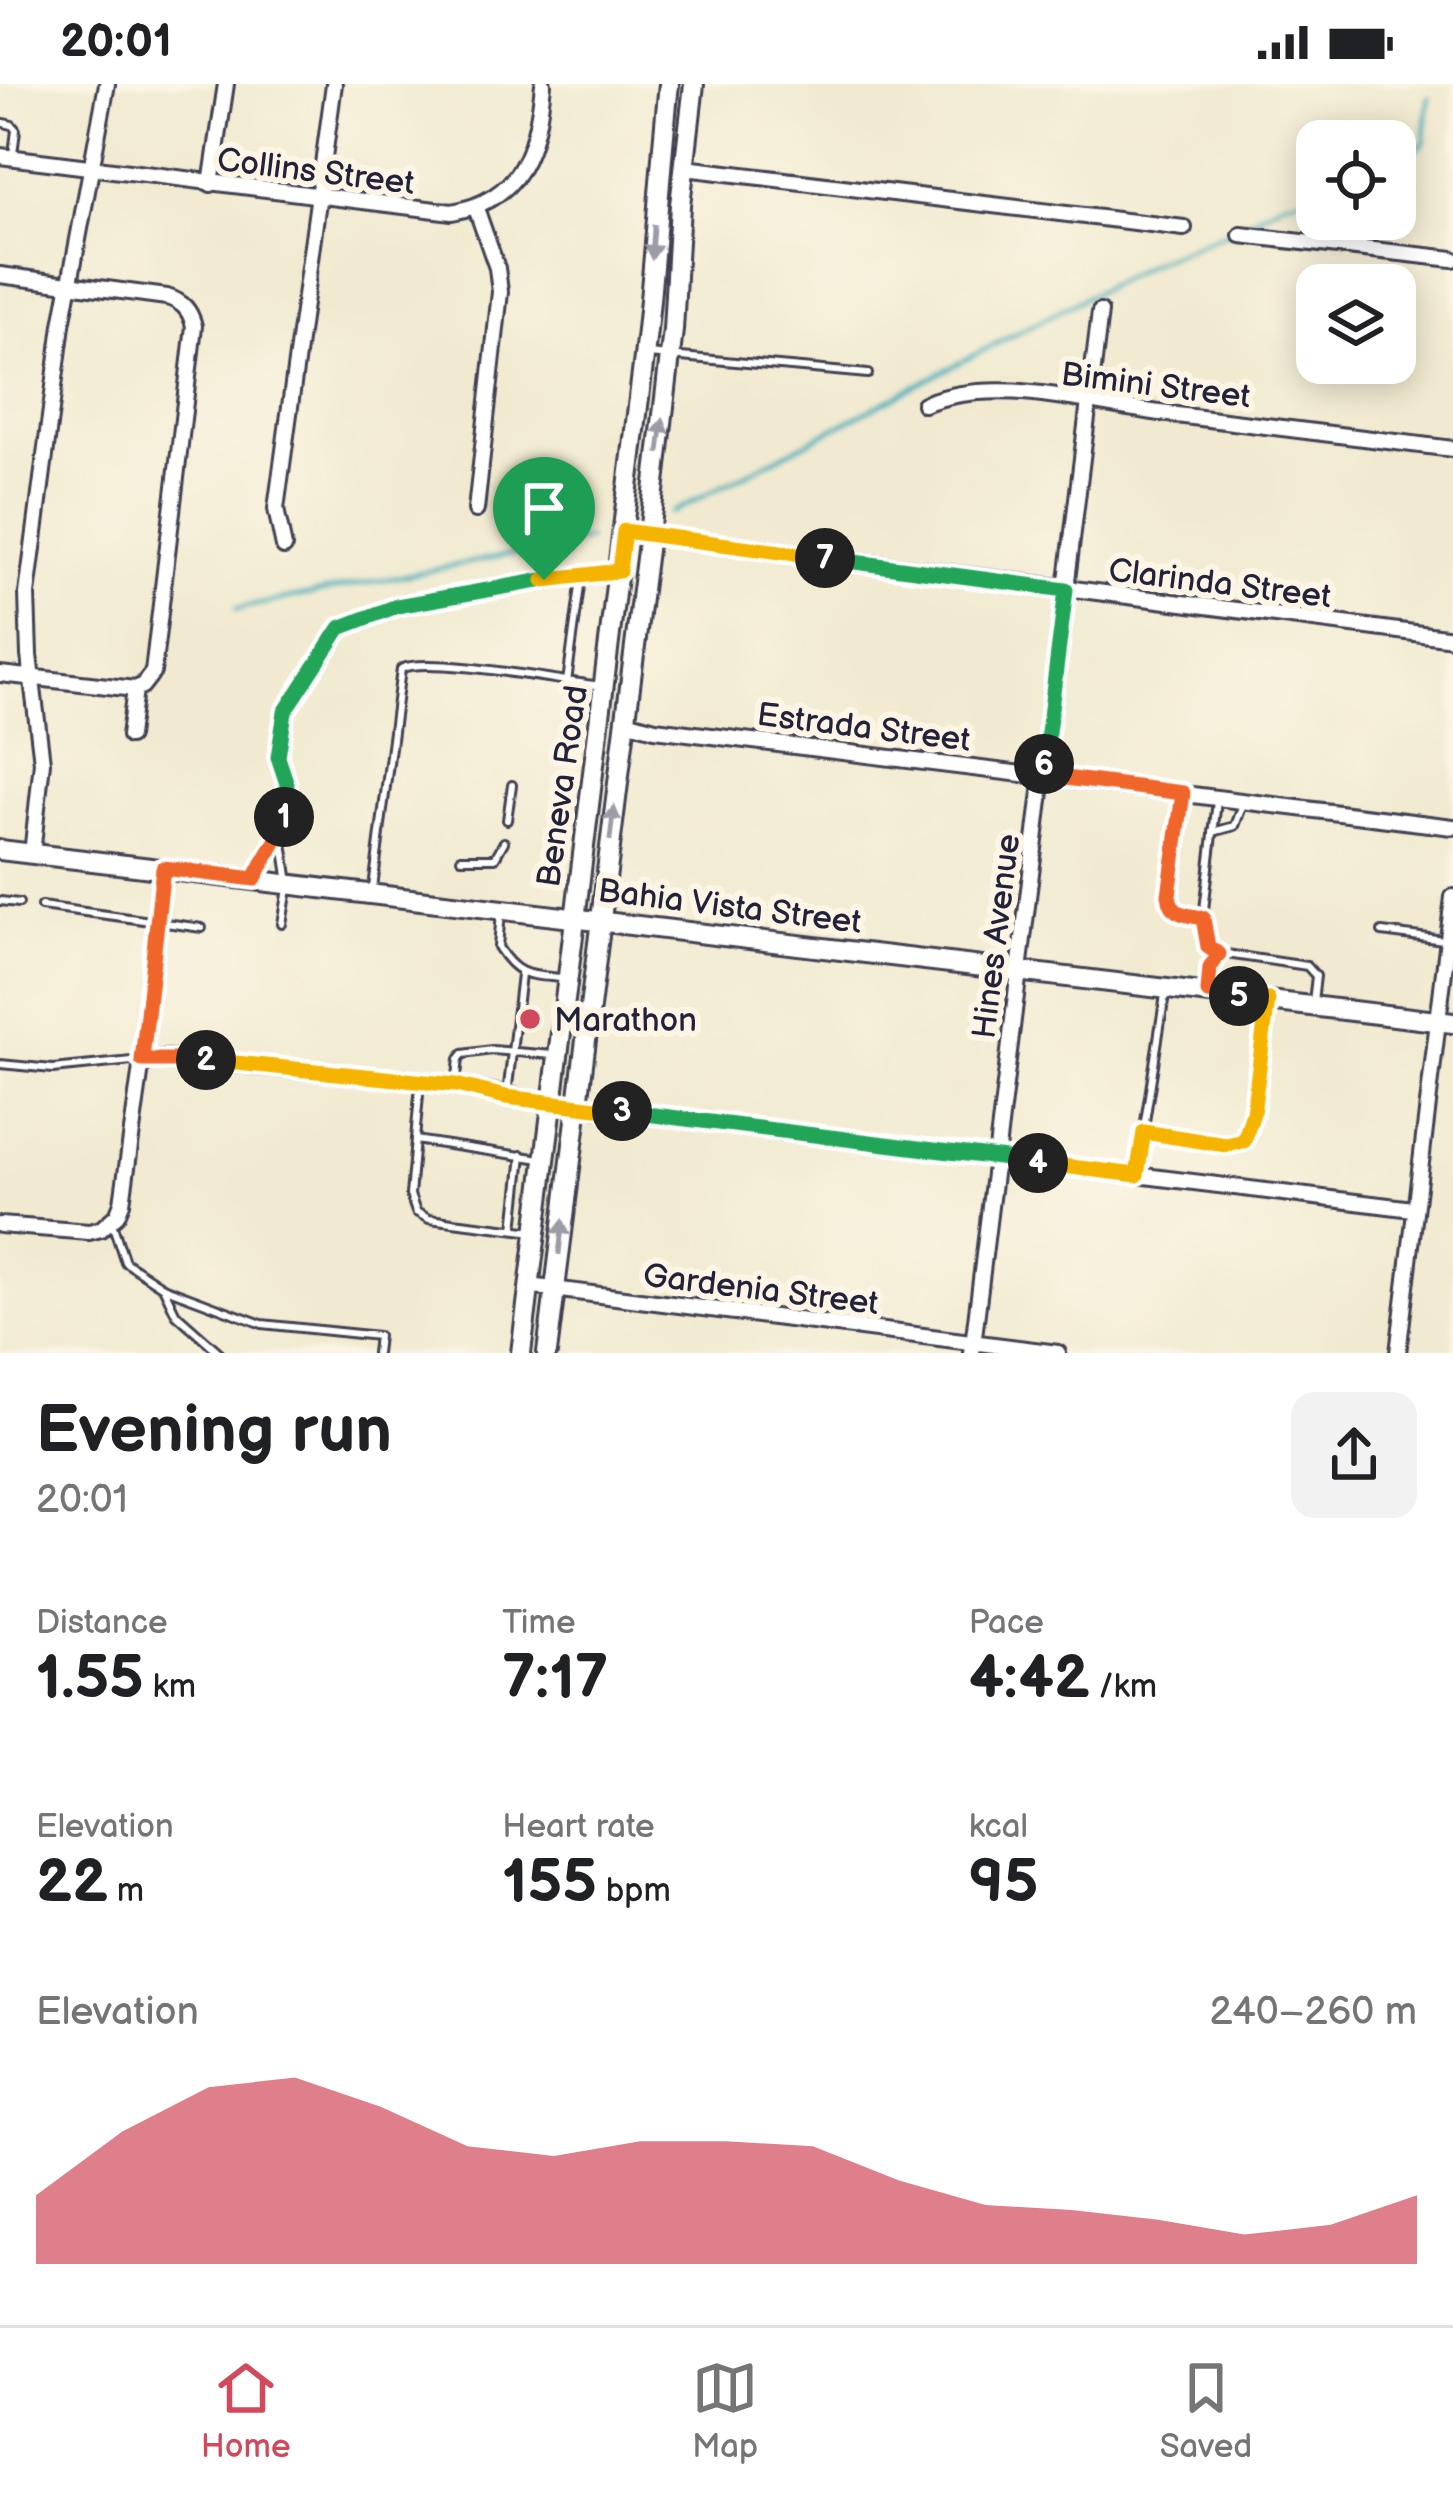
<!DOCTYPE html>
<meta charset="utf-8">
<style>
:root{--surface:#fff;--page:#f2f2f2;--text:#202124;--muted:#757577;--line:#e0e0e0;--accent:#d1495b}
body{margin:0;font-family:"Balsamiq Sans",sans-serif;background:var(--page);color:var(--text);height:100vh;display:flex;flex-direction:column;font-size:45px;white-space:nowrap}
*{box-sizing:border-box;margin:0}
p{font-size:39px;color:var(--muted)}
.icon{flex:none;width:66px;height:66px;fill:none;stroke:currentColor;stroke-width:2;stroke-linecap:round;stroke-linejoin:round}
.map{position:relative;height:1269px;overflow:hidden}
.side{display:flex;flex-direction:column;background:var(--surface);flex:1}
.side>*{flex:none}
.fabs{position:absolute;left:1296px;top:36px;display:grid;gap:24px}
.fabs a{display:grid;place-items:center;width:120px;height:120px;border-radius:24px;background:var(--surface);box-shadow:0 6px 30px #0003;font-size:60px}
.pin{position:absolute;display:grid;place-items:center;width:102px;height:102px;color:#fff;margin:-123px -51px;border-radius:50% 50% 50% 0;rotate:-45deg;box-shadow:0 0 12px #0007}
.pin .icon{rotate:45deg}
.km{position:absolute;width:60px;height:60px;margin:-30px;border-radius:50%;background:#222;color:#fff;font-size:33px;line-height:60px;text-align:center}
.round{display:grid;place-items:center;flex:none;width:126px;height:126px;border-radius:24px;background:var(--page)}
.summary{display:flex;align-items:center;justify-content:space-between;height:204px;padding:0 36px}
h1{font-size:66px;font-weight:600;line-height:90px}
.figures{display:grid;grid-template-columns:repeat(3,1fr);gap:18px;height:204px;padding:12px 36px}
.figures div{display:grid;align-content:center}
.figures b{font-size:60px;font-weight:600}
.figures small{font-size:33px;font-weight:400}
.figures p{font-size:33px}
.chart{height:336px;padding:24px 36px}
.chart p{display:flex;justify-content:space-between}
.chart svg{width:100%;height:216px;margin-top:12px;fill:var(--accent);opacity:.7}
.status{display:flex;justify-content:space-between;align-items:center;height:84px;padding:0 60px;background:var(--surface);direction:ltr}
.status svg{height:33px;fill:currentColor}
.tabs{display:flex;justify-content:space-around;align-items:center;height:168px;border-top:3px solid var(--line);background:var(--surface);font-size:33px;color:var(--muted)}
.tabs a{display:grid;justify-items:center;gap:6px}
.tabs .selected{color:var(--accent)}
.map>svg:first-child{display:block}
</style>
<div class="status"><b>20:01</b><svg viewBox="0 0 49 12"><path d="M0 12V9h3v3zM5 12V6h3v6zM10 12V3h3v9zM15 12V0h3v12zM26 1h20v11H26zM47 4h2v5h-2z"/></svg></div>
<div class="map">
<svg width="1453" height="1269" viewBox="0 0 1453 1269">
<rect width="100%" height="100%" fill="#fcf5e5"/>
<filter id="ink" filterUnits="userSpaceOnUse"><feTurbulence type="fractalNoise" baseFrequency=".00833" numOctaves="2"/><feDisplacementMap in="SourceGraphic" scale="24" xChannelSelector="R" yChannelSelector="G"/><feConvolveMatrix kernelMatrix="1 2 1 2 8 2 1 2 1" color-interpolation-filters="sRGB"/></filter>
<filter id="wash" filterUnits="userSpaceOnUse"><feTurbulence type="fractalNoise" baseFrequency=".004" numOctaves="4" result="noise"/><feDisplacementMap in="SourceGraphic" scale="48" xChannelSelector="R" yChannelSelector="G"/><feGaussianBlur stdDeviation="2.7" result="paint"/><feColorMatrix in="noise" values="0 0 0 0 0 0 0 0 0 0 0 0 0 0 0 0 0 1.4 0 .05"/><feComposite in="paint" operator="in"/></filter>
<g filter="url(#wash)">
<rect width="100%" height="100%" fill="#f1ead0"/>
<g fill="none" stroke-linecap="round" stroke-linejoin="round">
<g stroke="#3faebb" stroke-width="4.5">
<polyline points="1395,81 1424,59 1429,14"/>
<polyline points="671,429 1153,178 1226,149 1284,117 1317,110"/>
<polyline points="236,525 588,455"/>
</g>
</g>
</g>
<g filter="url(#ink)">
<g fill="none" stroke-linecap="round" stroke-linejoin="round">
<g stroke="#414051" stroke-width="12">
<g id="lane">
<polyline points="0,38 12,41 16,46 13,70"/>
<polyline points="648,270 868,290"/>
<polyline points="567,598 581,495"/>
<path d="M 1182,709 L 1169,811 C 1172,832 1184,830 1203,834 L 1204,850 L 1213,868 L 1307,882 L 1316,892 L 1313,918"/>
<polyline points="507,736 512,701"/>
<polyline points="1213,748 1235,742 1243,720"/>
<polyline points="461,774 495,774 504,758"/>
<polyline points="255,794 265,772 282,752"/>
<path d="M 373,804 L 401,585 C 425,571 565,598 602,602"/>
<polyline points="0,817 19,819"/>
<polyline points="41,822 202,844"/>
<path d="M 501,828 L 498,863 C 517,893 529,891 562,894"/>
<polyline points="1203,834 1217,717"/>
<polyline points="282,840 289,799 282,752 287,704 278,672 282,639 290,618 340,544 397,522 504,502 616,488"/>
<polyline points="1382,848 1444,856"/>
<polyline points="1208,905 1210,884 1219,870"/>
<polyline points="0,980 53,985 142,976 162,788"/>
<polyline points="420,1000 410,1111 416,1128 429,1135 534,1148"/>
<polyline points="456,1001 459,975 463,970 492,966 553,971"/>
<polyline points="507,1011 521,890"/>
<polyline points="1144,1047 1226,1061 1244,1057 1253,1029 1268,920"/>
<polyline points="415,1056 541,1075"/>
<polyline points="1137,1088 1165,911"/>
<polyline points="112,1139 125,1178 163,1203 262,1240 378,1252 376,1269"/>
<polyline points="514,1145 522,1071"/>
<polyline points="163,1203 176,1230 220,1269"/>
</g>
</g>
<g stroke="#414051" stroke-width="20">
<g id="street">
<path d="M 0,72 L 452,128 C 523,116 537,63 543,0"/>
<polyline points="685,84 1184,144"/>
<polyline points="211,100 226,0"/>
<polyline points="1241,151 1453,175"/>
<path d="M 0,191 L 167,213 C 183,218 190,226 194,242 L 153,588 L 142,602 L 135,605 L 129,652"/>
<path d="M 924,320 C 997,291 1085,319 1160,329 C 1258,341 1355,353 1453,365"/>
<polyline points="476,426 500,208 497,184 476,124"/>
<polyline points="624,447 1453,554"/>
<polyline points="284,463 276,425 334,0"/>
<polyline points="0,590 135,605"/>
<polyline points="626,637 655,645 1453,743"/>
<polyline points="32,770 42,678 29,571 27,510 62,241 107,0"/>
<polyline points="0,1141 89,1148 101,1145 117,1131 122,1119 142,976 168,974 456,1001 551,1019 1413,1125"/>
<polyline points="529,1202 1058,1269"/>
<polyline points="972,1269 1100,228"/>
<polyline points="1398,1269 1453,813"/>
</g>
</g>
<g stroke="#414051" stroke-width="24">
<g id="secondary">
<polyline points="0,766 1453,939"/>
<path d="M 521,1269 C 561,937 606,605 644,273 C 655,182 659,91 669,0"/>
<polyline points="547,1269 649,450 673,246 680,121 694,0"/>
</g>
</g>
<use href="#lane" stroke="#fff" stroke-width="6"/>
<use href="#street" stroke="#fff" stroke-width="14"/>
<use href="#secondary" stroke="#fff" stroke-width="18"/>
</g>
<defs><path id="oneway-solid" d="M-6-.8H1V-3.2L6.5 0L1 3.2V.8H-6Z" transform="scale(3)"/></defs>
<g fill="#9c9ca7">
<use href="#oneway-solid" transform="translate(653 158) rotate(94)"/>
<use href="#oneway-solid" transform="translate(661 352) rotate(-83)"/>
<use href="#oneway-solid" transform="translate(612 739) rotate(-83)"/>
<use href="#oneway-solid" transform="translate(561 1153) rotate(-83)"/>
</g>
</g>
<g fill="none" stroke-linecap="round" stroke-linejoin="round" filter="url(#ink)">
<g stroke="#fff" stroke-width="24">
<polyline id="split-1" points="284,733 287,700 278,673 285,628 340,544 397,522 544,496"/>
</g>
<g stroke="#fff" stroke-width="24">
<path id="split-2" d="M 206,976 L 142,976 L 163,784 L 255,795 C 264,773 281,756 284,733"/>
</g>
<g stroke="#fff" stroke-width="24">
<polyline id="split-3" points="206,976 456,1001 506,1013 622,1027"/>
</g>
<g stroke="#fff" stroke-width="24">
<polyline id="split-4" points="622,1027 1038,1079"/>
</g>
<g stroke="#fff" stroke-width="24">
<polyline id="split-5" points="1038,1079 1137,1091 1144,1048 1226,1061 1244,1057 1253,1029 1268,916 1239,912"/>
</g>
<g stroke="#fff" stroke-width="24">
<path id="split-6" d="M 1044,680 L 1042,691 L 1183,709 L 1169,811 C 1172,832 1184,830 1203,834 L 1208,863 L 1219,870 L 1210,884 L 1208,908 L 1239,912"/>
</g>
<g stroke="#fff" stroke-width="24">
<polyline id="split-7" points="825,474 1066,506 1044,680"/>
</g>
<g stroke="#fff" stroke-width="24">
<polyline id="split-8" points="544,496 619,487 624,447 825,474"/>
</g>
<use href="#split-1" stroke="#22a559" stroke-width="15"/>
<use href="#split-2" stroke="#f0652b" stroke-width="15"/>
<use href="#split-3" stroke="#f5b400" stroke-width="15"/>
<use href="#split-4" stroke="#22a559" stroke-width="15"/>
<use href="#split-5" stroke="#f5b400" stroke-width="15"/>
<use href="#split-6" stroke="#f0652b" stroke-width="15"/>
<use href="#split-7" stroke="#22a559" stroke-width="15"/>
<use href="#split-8" stroke="#f5b400" stroke-width="15"/>
</g>
<circle fill="#d1495b" stroke="#fcf5e5" stroke-width="4.5" cx="530" cy="935" r="12"/>
<g text-anchor="middle" stroke-width="12" stroke-linejoin="round" paint-order="stroke">
<g font-size="33" fill="#22223b" stroke="#fcf5e5">
<text transform="translate(316 86) rotate(7)" y="12">Collins Street</text>
<text transform="translate(1156 300) rotate(7)" y="12">Bimini Street</text>
<text transform="translate(1220 498) rotate(7)" y="12">Clarinda Street</text>
<text transform="translate(864 642) rotate(7)" y="12">Estrada Street</text>
<text transform="translate(561 702) rotate(-82)" y="12">Beneva Road</text>
<text transform="translate(730 821) rotate(7)" y="12">Bahia Vista Street</text>
<text transform="translate(995 852) rotate(-83)" y="12">Hines Avenue</text>
<text transform="translate(761 1204) rotate(7)" y="12">Gardenia Street</text>
</g>
<g font-size="33" fill="#22223b" stroke="#fcf5e5" text-anchor="start">
<text x="554" y="947">Marathon</text>
</g>
</g>
</svg>
<div class="fabs">
<a><svg class="icon" aria-label="locate" viewBox="0 0 24 24"><circle cx="12" cy="12" r="6"/><path d="M12 2v4M12 18v4M2 12h4M18 12h4"/></svg></a>
<a><svg class="icon" aria-label="layers" viewBox="0 0 24 24"><path d="M12 4l9 5-9 5-9-5zM3 14l9 5 9-5"/></svg></a>
</div>
<div class="pin" style="left:544px;top:496px;background:#1e9e55"><svg class="icon" aria-label="arrive" viewBox="0 0 24 24"><path d="M6 21V4h12l-3 4 3 4H6"/></svg></div>
<b class="km" style="left:284px;top:733px">1</b>
<b class="km" style="left:206px;top:976px">2</b>
<b class="km" style="left:622px;top:1027px">3</b>
<b class="km" style="left:1038px;top:1079px">4</b>
<b class="km" style="left:1239px;top:912px">5</b>
<b class="km" style="left:1044px;top:680px">6</b>
<b class="km" style="left:825px;top:474px">7</b>
</div>
<section class="side">
<div class="summary"><div><h1>Evening run</h1><p>20:01</p></div><a class="round"><svg class="icon" aria-label="share" viewBox="0 0 24 24"><path d="M12 15V3M7 8l5-5 5 5M5 13v7h14v-7"/></svg></a></div>
<div class="figures">
<div><p>Distance</p><b>1.55<small> km</small></b></div>
<div><p>Time</p><b>7:17</b></div>
<div><p>Pace</p><b>4:42<small> /km</small></b></div>
</div>
<div class="figures">
<div><p>Elevation</p><b>22<small> m</small></b></div>
<div><p>Heart rate</p><b>155<small> bpm</small></b></div>
<div><p>kcal</p><b>95</b></div>
</div>
<div class="chart"><p><span>Elevation</span>240–260 m</p>
<svg viewBox="0 0 160 44" preserveAspectRatio="none"><path d="M0 44V30L10 17L20 8L30 6L40 12L50 20L60 22L70 19L80 19L90 20L100 27L110 32L120 33L130 35L140 38L150 36L160 30V44z"/></svg>
</div>
</section>
<nav class="tabs">
<a class="selected"><svg class="icon" aria-label="home" viewBox="0 0 24 24"><path d="M3 11l9-7 9 7M6 9v11h12V9"/></svg>Home</a>
<a><svg class="icon" aria-label="map" viewBox="0 0 24 24"><path d="M3 6l6-2 6 2 6-2v14l-6 2-6-2-6 2zM9 4v14M15 6v14"/></svg>Map</a>
<a><svg class="icon" aria-label="saved" viewBox="0 0 24 24"><path d="M7 4h10v16l-5-4-5 4z"/></svg>Saved</a>
</nav>
